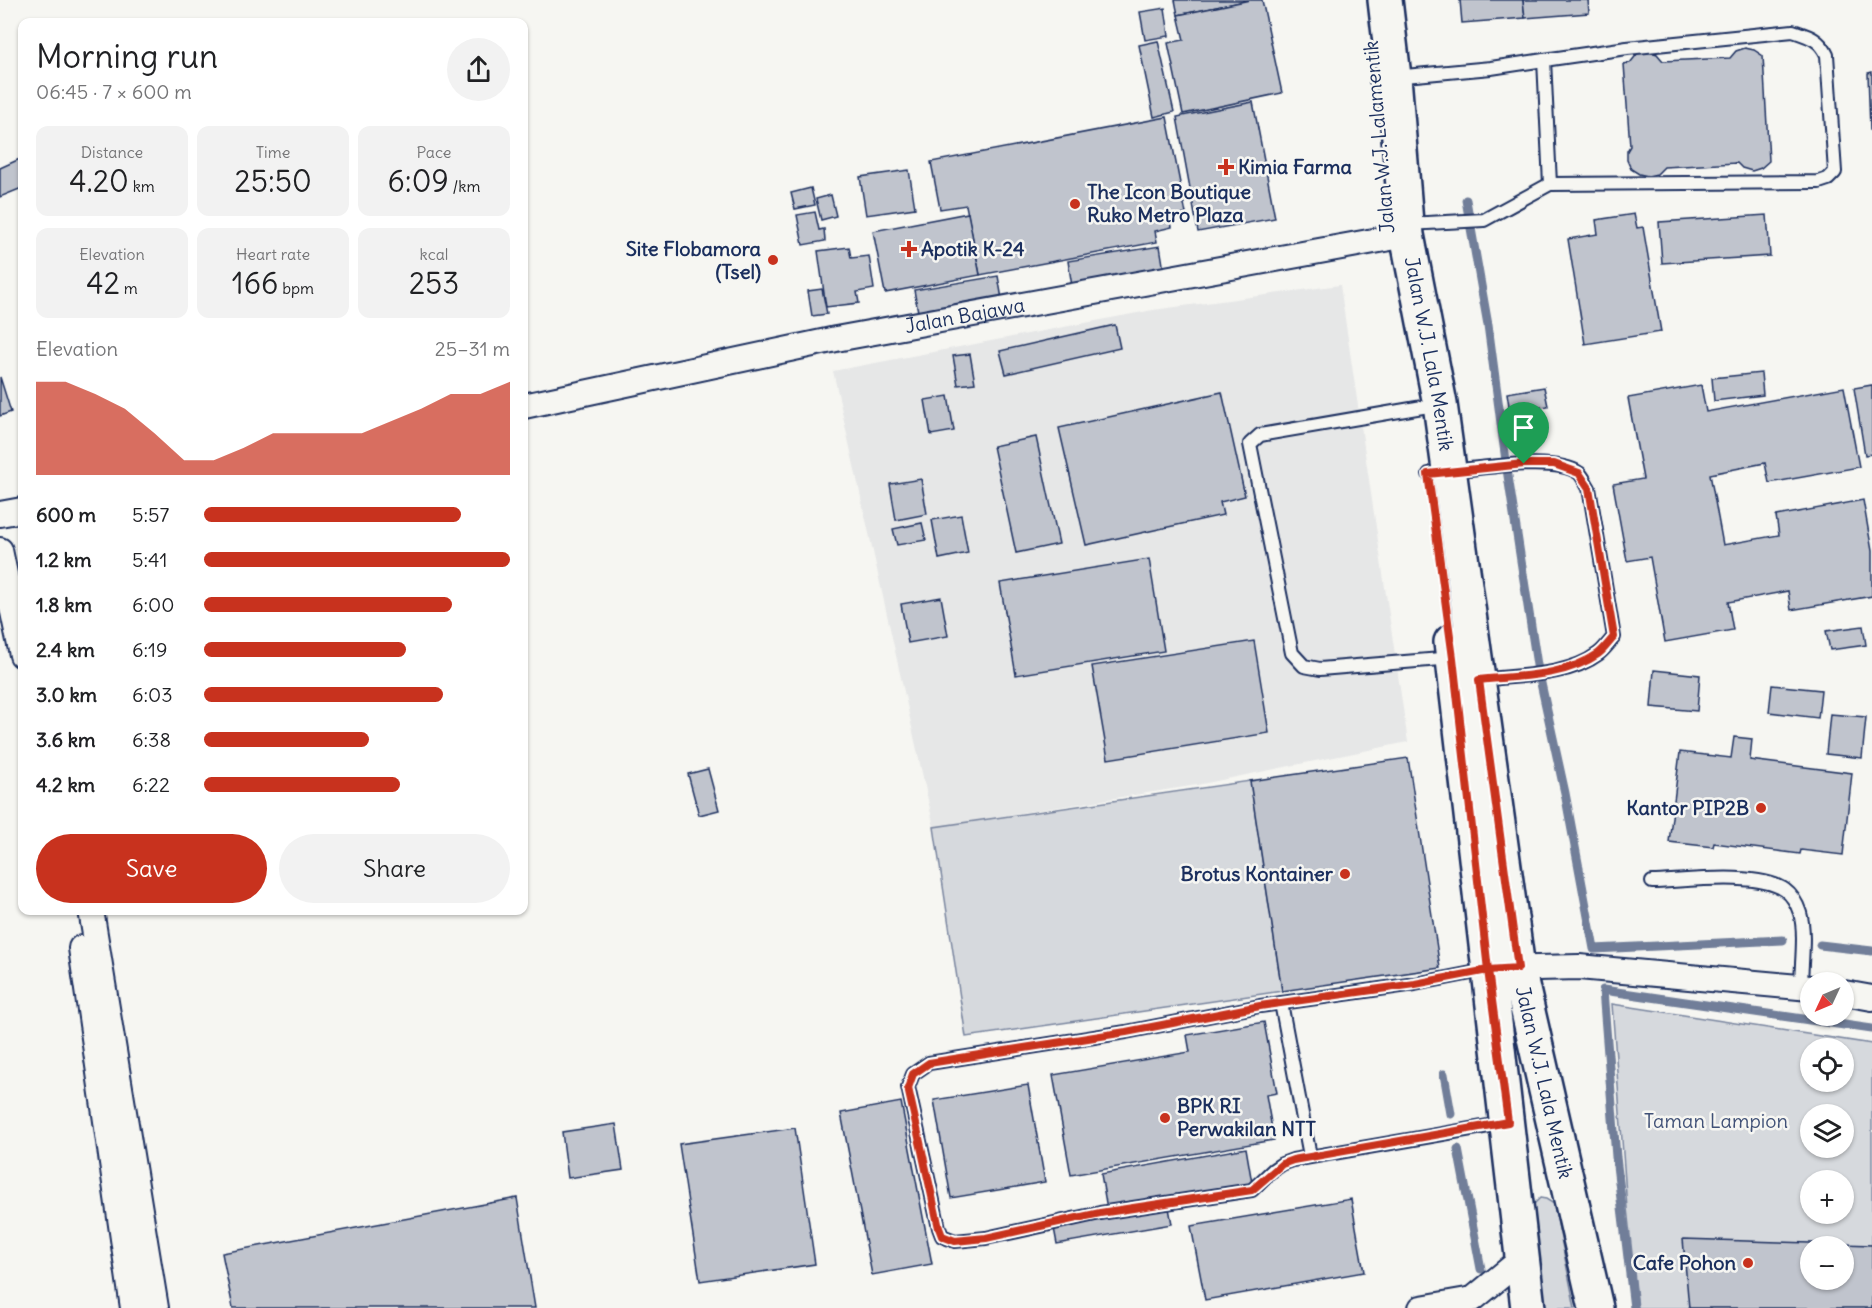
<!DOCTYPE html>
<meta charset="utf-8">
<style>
:root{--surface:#fff;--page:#f2f2f2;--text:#202124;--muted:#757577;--accent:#c8321e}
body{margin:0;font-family:Delius,sans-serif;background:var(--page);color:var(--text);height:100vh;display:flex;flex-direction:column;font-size:22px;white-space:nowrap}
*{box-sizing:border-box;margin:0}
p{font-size:20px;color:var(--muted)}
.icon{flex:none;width:33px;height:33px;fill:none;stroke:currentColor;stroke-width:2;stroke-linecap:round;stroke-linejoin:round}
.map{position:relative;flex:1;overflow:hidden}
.details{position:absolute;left:18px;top:18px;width:510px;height:897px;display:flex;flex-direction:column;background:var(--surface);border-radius:12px;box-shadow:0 2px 4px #0004}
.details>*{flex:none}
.needle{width:39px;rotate:226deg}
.buttons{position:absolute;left:1800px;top:972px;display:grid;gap:12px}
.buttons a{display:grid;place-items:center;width:54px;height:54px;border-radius:50%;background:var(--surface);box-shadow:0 2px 4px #0004;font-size:30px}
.pin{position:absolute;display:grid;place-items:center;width:51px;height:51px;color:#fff;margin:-62px -26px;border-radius:50% 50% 50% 0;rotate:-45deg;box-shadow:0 0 6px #0007}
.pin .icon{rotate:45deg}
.round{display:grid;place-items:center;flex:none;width:63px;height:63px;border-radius:32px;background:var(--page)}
.head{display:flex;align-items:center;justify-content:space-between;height:102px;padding:0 18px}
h1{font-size:33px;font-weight:600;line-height:45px}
.metrics{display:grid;grid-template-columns:repeat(3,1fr);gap:9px;height:102px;padding:6px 18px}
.metrics div{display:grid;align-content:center;border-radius:12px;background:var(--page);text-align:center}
.metrics b{font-size:30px;font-weight:600}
.metrics small{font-size:16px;font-weight:400}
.metrics p{font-size:16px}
.chart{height:168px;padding:12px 18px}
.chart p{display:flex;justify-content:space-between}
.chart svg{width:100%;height:108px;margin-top:6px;fill:var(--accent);opacity:.7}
.primary-button{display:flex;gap:12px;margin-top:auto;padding:12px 18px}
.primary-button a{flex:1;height:69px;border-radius:36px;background:var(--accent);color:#fff;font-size:24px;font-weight:600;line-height:69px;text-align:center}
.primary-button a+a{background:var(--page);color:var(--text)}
ul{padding:0 18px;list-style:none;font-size:20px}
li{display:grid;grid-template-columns:96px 72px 1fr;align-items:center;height:45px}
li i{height:15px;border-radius:8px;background:var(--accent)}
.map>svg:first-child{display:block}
</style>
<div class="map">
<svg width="1872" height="1308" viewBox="0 0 1872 1308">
<rect width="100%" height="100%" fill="#f6f6f2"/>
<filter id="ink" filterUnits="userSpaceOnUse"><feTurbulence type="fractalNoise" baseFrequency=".0167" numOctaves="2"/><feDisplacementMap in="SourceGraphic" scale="12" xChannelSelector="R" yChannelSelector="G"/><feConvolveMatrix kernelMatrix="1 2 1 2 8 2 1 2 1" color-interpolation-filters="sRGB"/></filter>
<g filter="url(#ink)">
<polygon fill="#e6e7e7" points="1340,285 1408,742 1197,785 934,827 833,371 1153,310"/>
<g fill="#d6d9dd" stroke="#78849e" stroke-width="1.5" fill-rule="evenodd">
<polygon points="1250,781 1282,991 966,1037 934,827"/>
<path d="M 1612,1004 L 1872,1044 L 1872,1308 L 1638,1308 L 1627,1208 ZM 1810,1048 L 1844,1048 L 1844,1082 L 1810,1082 ZM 1810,1114 L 1844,1114 L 1844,1148 L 1810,1148 ZM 1810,1180 L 1844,1180 L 1844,1214 L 1810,1214 ZM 1810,1246 L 1844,1246 L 1844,1280 L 1810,1280 Z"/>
<polygon points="1540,1198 1546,1199 1554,1204 1575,1308 1543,1308 1533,1205"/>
</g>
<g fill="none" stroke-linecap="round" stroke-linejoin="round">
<g stroke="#717e99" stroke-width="9">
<polyline points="1466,200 1488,325 1508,476 1537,665 1565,793 1594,949 1783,940"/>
<polyline points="1820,945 1872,951"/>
<polyline points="1444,1074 1451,1114"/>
<polyline points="1458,1149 1481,1269"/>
<polyline points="1634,1308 1616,1157 1603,990 1872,1029"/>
</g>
</g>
<g fill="#c0c4cd" stroke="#1b2f5e" stroke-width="1.5" fill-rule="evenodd">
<polygon points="1175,0 1250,0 1178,15"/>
<polygon points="1250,0 1262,0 1282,93 1183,114 1168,43 1184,40 1178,15"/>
<polygon points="1460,0 1523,0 1525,18 1462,23"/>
<polygon points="1523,0 1588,0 1589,13 1525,18"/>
<polygon points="1165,8 1169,36 1145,40 1140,12"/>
<polygon points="1158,41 1174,112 1154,117 1139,45"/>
<polygon points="1745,48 1754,50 1763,56 1769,161 1761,168 1752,171 1742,168 1737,163 1664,167 1657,174 1648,176 1639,174 1631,169 1627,160 1627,151 1630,146 1624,64 1630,63 1638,53 1648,51 1657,54 1663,61 1730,58 1736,51"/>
<polygon points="1872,72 1872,130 1870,130 1868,73"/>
<polygon points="1253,102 1275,218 1198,232 1177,117"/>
<polygon points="1167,117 1186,214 1170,217 1172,227 1155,231 1157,242 980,275 966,205 940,209 931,162"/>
<polygon points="22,158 22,188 0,197 0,168"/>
<polygon points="909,170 915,208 866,215 860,177"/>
<polygon points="811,188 815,205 795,209 791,193"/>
<polygon points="831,195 836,216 821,220 816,199"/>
<polygon points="815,212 819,230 824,229 825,241 803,245 797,215"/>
<polygon points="968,213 980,275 885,293 873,231"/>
<polygon points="1634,214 1637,228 1643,227 1661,332 1585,344 1568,239 1598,234 1596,220"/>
<polygon points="1767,215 1770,256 1662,263 1659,222"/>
<polygon points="1160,246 1164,271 1072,286 1068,261"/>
<polygon points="849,247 851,258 869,256 874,289 857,292 859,303 826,307 818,251"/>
<polygon points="998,276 1002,299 918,312 914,290"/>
<polygon points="822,289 827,314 812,316 808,291"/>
<polygon points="1115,325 1120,348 1006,374 1000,351"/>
<polygon points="970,354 975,383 958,385 953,356"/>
<polygon points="1761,373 1763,395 1714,401 1712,378"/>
<polygon points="0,377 11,412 0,416"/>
<polygon points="1701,385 1706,412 1844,387 1859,467 1769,483 1765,463 1710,474 1723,545 1779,535 1776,516 1863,500 1872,551 1872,596 1791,610 1788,591 1728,602 1733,630 1665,642 1650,557 1627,561 1613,484 1643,479 1628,398"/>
<polygon points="1872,385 1872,454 1865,455 1854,388"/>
<polygon points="1544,387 1548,406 1510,412 1507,393"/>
<polygon points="1222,392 1245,496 1220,502 1223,515 1086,545 1059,428"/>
<polygon points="948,396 954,431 931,435 925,400"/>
<polygon points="1036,437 1059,544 1016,553 993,446"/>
<polygon points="921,479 927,514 896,520 890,484"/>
<polygon points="961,515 968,553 939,559 932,520"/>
<polygon points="922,523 926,540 897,545 893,529"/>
<polygon points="1149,559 1164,651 1016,675 1000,583"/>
<polygon points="941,597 948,636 908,643 901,604"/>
<polygon points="1863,626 1866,645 1830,650 1826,631"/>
<polygon points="1254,641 1269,733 1108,759 1092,666"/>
<polygon points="1654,670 1700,675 1697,711 1651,707"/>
<polygon points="1772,685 1821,690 1818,718 1769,712"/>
<polygon points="1830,714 1866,717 1862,758 1826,754"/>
<polygon points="1734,737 1752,739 1750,760 1852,773 1843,855 1801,850 1800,854 1714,843 1713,847 1669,842 1680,752 1731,758"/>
<polygon points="1408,758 1440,968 1282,991 1250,781"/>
<polygon points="708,769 719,810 699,815 688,774"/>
<polygon points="1264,1022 1277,1093 1266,1095 1274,1140 1071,1175 1053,1075 1190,1052 1187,1035"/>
<polygon points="1028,1085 1045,1182 951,1198 934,1100"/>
<polygon points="901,1102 932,1264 872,1275 841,1113"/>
<polygon points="616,1124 623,1170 568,1178 562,1132"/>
<polygon points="795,1128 815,1264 700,1281 679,1144"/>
<polygon points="1246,1148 1252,1183 1107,1209 1101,1174"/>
<polygon points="517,1198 535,1308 233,1308 222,1253"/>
<polygon points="1351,1199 1364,1272 1205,1300 1191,1226"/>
<polygon points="1169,1208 1172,1224 1057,1244 1054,1228"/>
<path d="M 1683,1239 L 1872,1245 L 1872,1308 L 1689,1308 ZM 1810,1246 L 1844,1246 L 1844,1280 L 1810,1280 Z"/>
</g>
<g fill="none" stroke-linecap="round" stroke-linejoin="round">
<g stroke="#1b2f5e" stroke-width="16">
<g id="service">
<path d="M 1544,60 L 1627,48 L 1793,31 C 1808,36 1820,39 1827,55 L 1835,172 L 1828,179 L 1819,182 L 1550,184"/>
<polyline points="1376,81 1394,77 1491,68 1544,60 1550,184 1484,220 1408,224"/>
<polyline points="1440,404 1260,435 1250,444 1292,653 1304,666 1320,669 1453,658"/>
<path d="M 1429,474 C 1461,471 1555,454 1579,473 C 1583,476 1586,484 1589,488 L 1614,637 C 1609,642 1604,650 1598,654 C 1567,677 1519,675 1481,680"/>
<path d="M 1652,882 C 1685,881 1758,871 1785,890 C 1792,895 1797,904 1800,913 C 1806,933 1801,965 1801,987"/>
<polyline points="1487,970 1415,984 1260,1006 1126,1032 929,1063 913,1074 908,1087 939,1228 942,1236 955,1241 986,1238 1100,1213 1252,1190 1273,1170 1282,1164 1293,1160 1506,1123"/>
<polyline points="1281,1003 1310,1156"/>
</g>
</g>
<g stroke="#1b2f5e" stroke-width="28">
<g id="minor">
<path id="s1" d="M 524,406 L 836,339 L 1407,235"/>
<polyline points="0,514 22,510"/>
<polyline points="0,550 22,655"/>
<polyline points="91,910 156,1308"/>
<polyline points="81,948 133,1308"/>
<polyline points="1502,969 1579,967 1810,988"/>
<polyline points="1844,993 1872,998"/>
<polyline points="1421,1308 1473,1299 1523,1258"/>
</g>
</g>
<g stroke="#1b2f5e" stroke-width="38">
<g id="primary">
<path id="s2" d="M 1385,0 L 1394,77 L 1407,235 L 1440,404 L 1518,968 L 1596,1308"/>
<polyline points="1451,642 1528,1308"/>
</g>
</g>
<use href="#service" stroke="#f6f6f2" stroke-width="12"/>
<use href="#minor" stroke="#f6f6f2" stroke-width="24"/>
<use href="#primary" stroke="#f6f6f2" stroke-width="33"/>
</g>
</g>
<g fill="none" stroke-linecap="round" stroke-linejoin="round" filter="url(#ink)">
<g stroke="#fff" stroke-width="12">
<path id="route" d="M 1524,464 L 1428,474 L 1453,658 L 1488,970 L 1415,984 L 1260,1006 L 1126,1032 L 929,1063 L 913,1074 L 908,1088 L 939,1228 L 942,1236 L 955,1241 L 986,1238 L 1100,1213 L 1252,1190 L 1282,1164 L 1293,1160 L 1508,1122 L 1488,970 L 1518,968 L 1479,680 C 1517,676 1565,677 1598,654 C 1604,650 1609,642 1614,637 L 1589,488 L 1579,473 L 1554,464 L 1524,464"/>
</g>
<use href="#route" stroke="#c8321e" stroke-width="8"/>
</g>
<g fill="#c8321e" stroke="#f6f6f2" stroke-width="2">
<path d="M1223 158h6v6h6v6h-6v6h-6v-6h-6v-6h6z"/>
<circle cx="1075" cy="204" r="6"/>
<path d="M906 240h6v6h6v6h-6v6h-6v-6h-6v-6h6z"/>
<circle cx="773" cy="260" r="6"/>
<circle cx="1761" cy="808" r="6"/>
<circle cx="1345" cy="874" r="6"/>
<circle cx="1165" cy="1118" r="6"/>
<circle cx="1748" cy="1263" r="6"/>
</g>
<g text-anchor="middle" stroke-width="5" stroke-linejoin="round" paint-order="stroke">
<g font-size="20" fill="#1b2f5e" stroke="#f6f6f2">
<text transform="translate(1379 137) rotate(-95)" y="7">Jalan W.J. Lalamentik</text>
<text dy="7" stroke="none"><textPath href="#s1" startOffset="450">Jalan Bajawa</textPath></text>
<text dy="7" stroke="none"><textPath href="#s2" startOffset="357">Jalan W.J. Lala Mentik</textPath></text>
<text dy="7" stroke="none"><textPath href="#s2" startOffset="1095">Jalan W.J. Lala Mentik</textPath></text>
</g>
<g font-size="20" font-weight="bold" fill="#1b2f5e" stroke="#f6f6f2" text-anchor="start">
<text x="1238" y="174">Kimia Farma</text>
<text x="1087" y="199">The Icon Boutique<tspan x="1087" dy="23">Ruko Metro Plaza</tspan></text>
<text x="761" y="256" text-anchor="end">Site Flobamora<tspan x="761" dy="23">(Tsel)</tspan></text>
<text x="921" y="256">Apotik K-24</text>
<text x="1749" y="815" text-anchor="end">Kantor PIP2B</text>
<text x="1333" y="881" text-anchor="end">Brotus Kontainer</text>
<text x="1177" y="1113">BPK RI<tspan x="1177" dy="23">Perwakilan NTT</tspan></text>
<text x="1736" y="1270" text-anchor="end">Cafe Pohon</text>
</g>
<g font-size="20" fill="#405177" stroke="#f6f6f2">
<text x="1716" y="1128">Taman Lampion</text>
</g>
</g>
</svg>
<div class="buttons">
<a><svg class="needle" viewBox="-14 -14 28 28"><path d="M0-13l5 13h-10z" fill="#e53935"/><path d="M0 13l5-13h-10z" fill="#757577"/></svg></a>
<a><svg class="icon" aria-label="locate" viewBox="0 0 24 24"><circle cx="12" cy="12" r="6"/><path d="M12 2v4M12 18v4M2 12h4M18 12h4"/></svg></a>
<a><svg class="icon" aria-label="layers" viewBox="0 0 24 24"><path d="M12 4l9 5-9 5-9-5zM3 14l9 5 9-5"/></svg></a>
<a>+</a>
<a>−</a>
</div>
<div class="pin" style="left:1524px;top:464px;background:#1e9e55"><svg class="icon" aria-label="arrive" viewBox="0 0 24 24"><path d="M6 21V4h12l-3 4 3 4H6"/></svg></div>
<section class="details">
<div class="head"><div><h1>Morning run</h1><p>06:45 · 7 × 600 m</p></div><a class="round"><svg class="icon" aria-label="share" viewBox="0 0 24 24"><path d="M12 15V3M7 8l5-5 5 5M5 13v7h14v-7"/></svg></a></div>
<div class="metrics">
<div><p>Distance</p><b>4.20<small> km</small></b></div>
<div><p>Time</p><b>25:50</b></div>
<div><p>Pace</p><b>6:09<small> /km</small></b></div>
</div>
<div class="metrics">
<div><p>Elevation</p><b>42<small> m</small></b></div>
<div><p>Heart rate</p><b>166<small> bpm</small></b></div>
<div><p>kcal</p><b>253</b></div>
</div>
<div class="chart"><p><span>Elevation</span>25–31 m</p>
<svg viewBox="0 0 160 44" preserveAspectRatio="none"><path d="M0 44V6L10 6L20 11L30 17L40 27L50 38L60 38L70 33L80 27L90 27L100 27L110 27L120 22L130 17L140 11L150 11L160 6V44z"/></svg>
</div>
<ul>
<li><b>600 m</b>5:57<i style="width:84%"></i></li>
<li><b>1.2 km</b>5:41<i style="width:100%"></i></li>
<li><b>1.8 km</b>6:00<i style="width:81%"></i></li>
<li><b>2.4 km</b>6:19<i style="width:66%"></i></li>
<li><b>3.0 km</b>6:03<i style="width:78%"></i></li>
<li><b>3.6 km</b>6:38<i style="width:54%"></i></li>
<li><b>4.2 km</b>6:22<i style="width:64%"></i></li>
</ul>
<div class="primary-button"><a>Save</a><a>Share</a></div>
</section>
</div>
